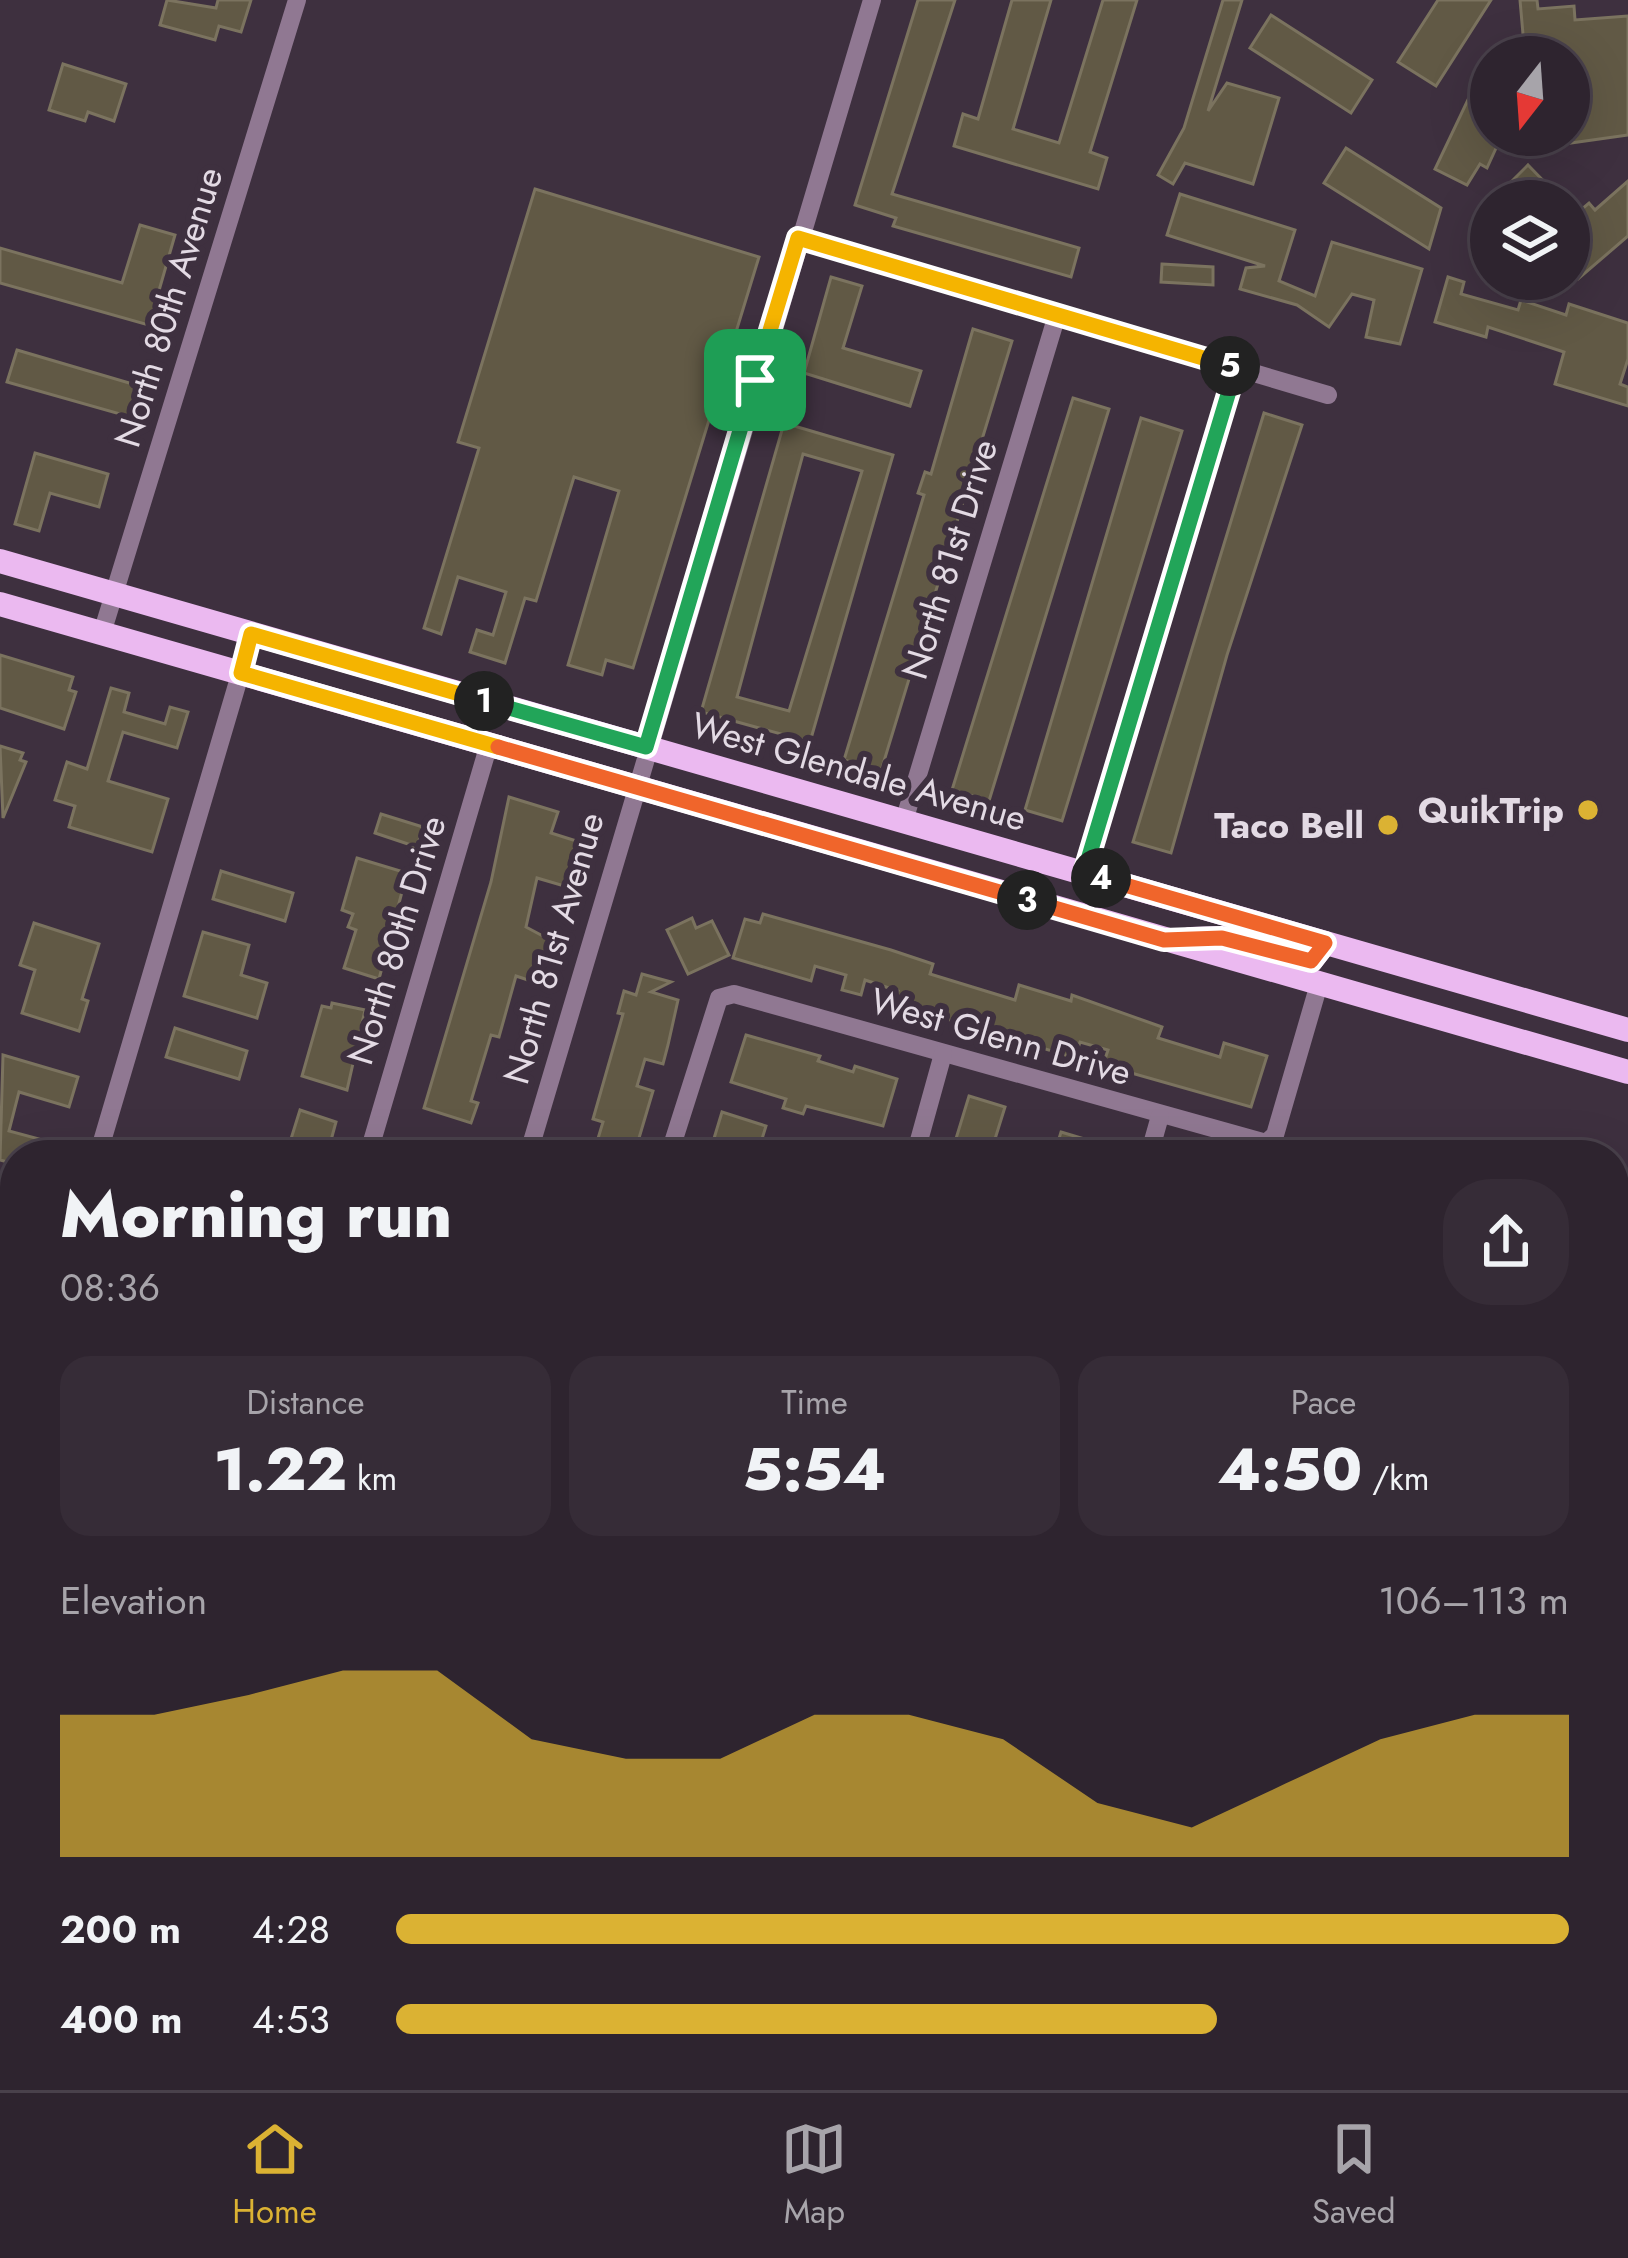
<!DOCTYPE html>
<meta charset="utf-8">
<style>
:root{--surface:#2e242f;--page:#362c37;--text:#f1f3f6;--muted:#a7a4aa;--line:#49414b;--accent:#dbb233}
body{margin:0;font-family:Jost,sans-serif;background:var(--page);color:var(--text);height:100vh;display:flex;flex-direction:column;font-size:45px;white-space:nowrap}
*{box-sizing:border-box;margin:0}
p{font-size:39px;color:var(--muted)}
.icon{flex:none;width:66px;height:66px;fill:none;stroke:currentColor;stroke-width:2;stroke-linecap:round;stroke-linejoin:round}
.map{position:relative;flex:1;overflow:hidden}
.side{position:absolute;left:0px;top:1140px;width:1629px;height:951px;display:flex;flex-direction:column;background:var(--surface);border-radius:48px 48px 0 0;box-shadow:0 12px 48px #0002,0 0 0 3px var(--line)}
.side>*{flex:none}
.needle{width:78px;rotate:197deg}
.tools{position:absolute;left:1470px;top:36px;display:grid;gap:24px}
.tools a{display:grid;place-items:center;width:120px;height:120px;border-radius:50%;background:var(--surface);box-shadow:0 12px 48px #0002,0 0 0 3px var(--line);font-size:60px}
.pin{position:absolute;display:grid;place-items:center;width:102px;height:102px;color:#fff;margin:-51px;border-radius:24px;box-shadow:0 6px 18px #0006}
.km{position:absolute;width:60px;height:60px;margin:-30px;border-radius:50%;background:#222;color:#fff;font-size:33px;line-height:60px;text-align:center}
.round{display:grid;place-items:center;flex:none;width:126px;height:126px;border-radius:48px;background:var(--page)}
.headline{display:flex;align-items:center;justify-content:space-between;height:204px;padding:0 60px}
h1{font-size:66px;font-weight:800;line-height:90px}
.stats{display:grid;grid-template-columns:repeat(3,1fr);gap:18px;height:204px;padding:12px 60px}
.stats div{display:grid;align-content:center;border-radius:30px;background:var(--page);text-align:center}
.stats b{font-size:60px;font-weight:800}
.stats small{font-size:33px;font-weight:400}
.stats p{font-size:33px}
.chart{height:336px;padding:24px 60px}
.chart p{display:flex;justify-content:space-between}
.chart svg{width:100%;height:216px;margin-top:12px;fill:var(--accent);opacity:.7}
ul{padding:0 60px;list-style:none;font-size:39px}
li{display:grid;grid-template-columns:192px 144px 1fr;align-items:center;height:90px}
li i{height:30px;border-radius:15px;background:var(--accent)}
.tab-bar{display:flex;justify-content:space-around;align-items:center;height:168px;border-top:3px solid var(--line);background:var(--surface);font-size:33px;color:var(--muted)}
.tab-bar a{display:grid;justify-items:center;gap:6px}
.tab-bar .active{color:var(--accent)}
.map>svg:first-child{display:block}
</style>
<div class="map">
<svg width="1628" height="2090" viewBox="0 0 1628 2090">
<rect width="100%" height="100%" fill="#3e303f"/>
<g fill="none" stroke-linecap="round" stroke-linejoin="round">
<polyline stroke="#231025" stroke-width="18" points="1614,1628 1628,1632"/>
</g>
<g fill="#615945" stroke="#7b735f" stroke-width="3" fill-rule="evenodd">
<polygon points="167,0 216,8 218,0 251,0 241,32 219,26 215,40 160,25"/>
<polygon points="918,0 955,0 892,194 1079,248 1071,277 893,226 896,218 855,205"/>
<polygon points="1012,0 1051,0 1013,129 1059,143 1103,0 1137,0 1090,152 1107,158 1098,189 954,146 963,114 978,119"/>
<polygon points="1223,0 1242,0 1208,111 1227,83 1279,98 1253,184 1185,163 1173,184 1158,175 1184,128"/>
<polygon points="1438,0 1491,0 1436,86 1398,62"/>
<polygon points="1520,0 1537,0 1538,9 1574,6 1575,20 1628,16 1628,135 1571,143 1569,57 1525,57"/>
<polygon points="1271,15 1372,80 1351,113 1250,48"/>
<polygon points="63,64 126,84 114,121 88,112 85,121 49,110"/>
<polygon points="1474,87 1491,96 1491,135 1502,135 1487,168 1480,164 1467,185 1435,169"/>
<polygon points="1346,148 1441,208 1429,249 1324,183"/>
<polygon points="1528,165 1563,201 1492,201"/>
<polygon points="1628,181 1628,236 1578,279 1569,269 1569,239 1578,231 1569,220 1589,203 1595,210"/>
<polygon points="535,189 759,257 633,668 606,660 602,675 568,665 619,491 574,477 536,601 525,598 505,663 470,652 477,630 493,635 506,592 458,577 441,634 424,628 479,448 458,442"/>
<polygon points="1180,194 1295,230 1279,281 1315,296 1332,242 1422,269 1400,344 1366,337 1374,300 1352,294 1329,327 1297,305 1240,289 1246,268 1265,266 1167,235"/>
<polygon points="140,225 175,235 158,294 168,297 159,328 0,283 0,248 122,283"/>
<polygon points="1162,264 1213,267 1213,285 1161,282"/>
<polygon points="831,277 862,286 843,348 921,371 910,406 804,373"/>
<polygon points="1448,277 1464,282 1461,294 1518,310 1521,300 1566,315 1569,304 1628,323 1628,359 1620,384 1628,387 1628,406 1555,384 1564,352 1488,327 1486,337 1435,322"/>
<polygon points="973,329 1012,341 881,771 844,760 924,495 918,493 925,472 931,474"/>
<polygon points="17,350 143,387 134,418 7,382"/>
<polygon points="1073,398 1109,409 989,801 952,790"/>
<polygon points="1264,413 1302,425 1227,655 1171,853 1133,842"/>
<polygon points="1141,418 1182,431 1062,821 1025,810"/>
<path d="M 784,423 L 893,455 L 810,742 L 701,712 ZM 803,454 L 862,471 L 789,711 L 737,697 Z"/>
<polygon points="35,453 108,474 99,507 50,493 39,531 15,524"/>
<polygon points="0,655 73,677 69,690 76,692 64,729 0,708"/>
<polygon points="111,688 129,693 124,712 165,724 170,707 188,712 177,748 123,732 108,781 168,799 152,852 69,827 75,806 55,800 67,762 87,769"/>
<polygon points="0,746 23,753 20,760 26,762 3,818"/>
<polygon points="509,797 558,812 551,833 589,845 571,888 537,878 526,927 556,943 553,957 546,955 537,983 516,976 499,1037 491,1035 471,1101 478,1103 471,1123 424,1108 491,882"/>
<polygon points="381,814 423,827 417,847 375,833"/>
<polygon points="357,858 407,873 379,979 344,968 356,930 348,927 353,914 342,910"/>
<polygon points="221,871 293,893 285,921 213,899"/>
<polygon points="763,914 891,950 933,964 930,974 1015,1000 1019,985 1071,1001 1072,995 1162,1027 1158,1038 1220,1057 1224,1043 1267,1056 1251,1107 1103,1065 1108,1050 1080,1042 1075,1058 894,1003 898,991 865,980 861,995 842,990 846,975 815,966 811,981 733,958 745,919 760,923"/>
<polygon points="692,918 696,928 712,921 729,955 688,974 667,930"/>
<polygon points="34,923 99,944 82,999 88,1001 79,1031 22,1013 35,970 20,965"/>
<polygon points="203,932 249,945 241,975 267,983 257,1018 184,996"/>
<polygon points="642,974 671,982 651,992 678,1000 668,1045 663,1064 645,1059 637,1086 653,1091 634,1155 593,1155 603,1122 593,1119 623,1014 618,1013 624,991 636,995"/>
<polygon points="332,1003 365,1010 347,1090 302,1076 322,1006 331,1008"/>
<polygon points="175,1028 247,1051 239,1079 166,1057"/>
<polygon points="746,1035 820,1056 818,1061 853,1072 855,1066 897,1079 883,1126 806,1106 803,1114 783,1108 786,1099 731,1082"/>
<polygon points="3,1055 78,1077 69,1107 19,1092 9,1131 80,1150 79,1155 15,1155 15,1164 0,1160"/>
<polygon points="969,1096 1005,1107 990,1155 951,1155"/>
<polygon points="300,1110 336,1122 330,1144 321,1141 317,1155 286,1155"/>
<polygon points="722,1112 766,1126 757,1155 709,1155"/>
<polygon points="1061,1132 1125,1151 1125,1155 1054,1155"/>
<polygon points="11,1812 15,1812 15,1898 0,1894 0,1849"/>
<polygon points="1614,1841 1628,1845 1628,1888 1618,1922"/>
<polygon points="0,1969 15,1974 15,2011 3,2048"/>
<polygon points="138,2076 206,2076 202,2090 134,2090"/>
<polygon points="288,2076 356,2076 351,2090 283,2090"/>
<polygon points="403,2076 454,2076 450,2090 399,2090"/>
<polygon points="544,2076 608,2076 604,2090 577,2090"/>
<polygon points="953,2076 1146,2076 1180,2086 986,2090"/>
<polygon points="1522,2076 1569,2076 1564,2090"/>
</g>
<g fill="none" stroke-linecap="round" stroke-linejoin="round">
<g stroke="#907892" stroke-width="18">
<polyline points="798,238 1328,395"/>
<polyline points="102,633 297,0"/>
<polyline points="904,821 1057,315"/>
<polyline points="1085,873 1236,368"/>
<polyline points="98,1155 252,634"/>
<polyline points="368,1155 489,744"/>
<polyline points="528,1155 872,0"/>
<polyline points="669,1155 719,998 734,994 1266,1143 1275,1135 1319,984"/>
<polyline points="915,1155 943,1054"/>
<polyline points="1149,1155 1160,1116"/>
<polyline points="0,1480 15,1431"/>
<polyline points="0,1932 15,1937"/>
<polyline points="1614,2053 1628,2004"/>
<polyline points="750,2076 752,2090"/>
<polyline points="790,2086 804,2090"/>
<polyline points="100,2090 104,2076"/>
<polyline points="251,2090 255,2076"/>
<polyline points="505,2090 509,2076"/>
<polyline points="1603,2090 1607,2076"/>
</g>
<g stroke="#ebb9f0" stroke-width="24">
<polyline points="0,561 1628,1030"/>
<polyline points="0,604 1628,1072"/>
<polyline points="1190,939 1222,938 1311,961 1325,943"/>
<polyline points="1614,1349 1628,1304"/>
<polyline points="1394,2090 1398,2076"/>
</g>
</g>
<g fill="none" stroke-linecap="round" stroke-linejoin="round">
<g stroke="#fff" stroke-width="24">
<polyline id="split-1" points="484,701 646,747 755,380"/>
</g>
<g stroke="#fff" stroke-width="24">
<polyline id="split-2" points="484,701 251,634 241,673 498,747"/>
</g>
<g stroke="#fff" stroke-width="24">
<polyline id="split-3" points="498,747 1027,900"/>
</g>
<g stroke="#fff" stroke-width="24">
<polyline id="split-4" points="1027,900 1164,940 1222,938 1311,961 1325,943 1101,878"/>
</g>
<g stroke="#fff" stroke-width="24">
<polyline id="split-5" points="1101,878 1084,873 1236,368 1230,366"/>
</g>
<g stroke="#fff" stroke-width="24">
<polyline id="split-6" points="755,380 798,238 1230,366"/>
</g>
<use href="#split-1" stroke="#22a559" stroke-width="15"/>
<use href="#split-2" stroke="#f5b400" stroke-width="15"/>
<use href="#split-3" stroke="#f0652b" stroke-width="15"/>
<use href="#split-4" stroke="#f0652b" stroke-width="15"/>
<use href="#split-5" stroke="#22a559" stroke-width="15"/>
<use href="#split-6" stroke="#f5b400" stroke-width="15"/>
</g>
<g fill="#dbb233" stroke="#3e303f" stroke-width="4.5">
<circle cx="1588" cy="810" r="12"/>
<circle cx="1388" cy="825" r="12"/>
</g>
<g text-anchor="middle" stroke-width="12" stroke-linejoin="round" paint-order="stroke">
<g font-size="36" fill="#e3dae4" stroke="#3e303f">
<text transform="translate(168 307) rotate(-73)" y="13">North 80th Avenue</text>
<text transform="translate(949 559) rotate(-73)" y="13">North 81st Drive</text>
<text transform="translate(859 771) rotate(16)" y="13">West Glendale Avenue</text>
<text transform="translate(396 940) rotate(-73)" y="13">North 80th Drive</text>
<text transform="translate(553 948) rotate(-74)" y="13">North 81st Avenue</text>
<text transform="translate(1001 1036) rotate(16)" y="13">West Glenn Drive</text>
</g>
<g font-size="36" font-weight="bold" fill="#e3dae4" stroke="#3e303f" text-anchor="end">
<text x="1564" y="823">QuikTrip</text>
<text x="1364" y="838">Taco Bell</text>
</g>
</g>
</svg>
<div class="tools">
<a><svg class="needle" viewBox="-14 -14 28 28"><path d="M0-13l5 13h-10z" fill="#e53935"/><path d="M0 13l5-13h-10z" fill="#a7a4aa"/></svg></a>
<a><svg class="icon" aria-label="layers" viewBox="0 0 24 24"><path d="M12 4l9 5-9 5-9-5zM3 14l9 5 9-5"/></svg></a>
</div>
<div class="pin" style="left:755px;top:380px;background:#1e9e55"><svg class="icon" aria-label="arrive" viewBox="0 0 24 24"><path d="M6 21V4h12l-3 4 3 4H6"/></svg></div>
<b class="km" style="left:484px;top:701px">1</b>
<b class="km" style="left:1027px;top:900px">3</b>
<b class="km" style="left:1101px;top:878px">4</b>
<b class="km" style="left:1230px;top:366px">5</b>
<section class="side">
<div class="headline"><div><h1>Morning run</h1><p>08:36</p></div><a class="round"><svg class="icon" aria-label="share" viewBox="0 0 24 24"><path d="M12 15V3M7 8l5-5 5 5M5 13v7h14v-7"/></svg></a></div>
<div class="stats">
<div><p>Distance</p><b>1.22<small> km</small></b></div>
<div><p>Time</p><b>5:54</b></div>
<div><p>Pace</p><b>4:50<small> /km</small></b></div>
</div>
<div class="chart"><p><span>Elevation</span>106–113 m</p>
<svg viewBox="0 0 160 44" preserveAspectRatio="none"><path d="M0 44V15L10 15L20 11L30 6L40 6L50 20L60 24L70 24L80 15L90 15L100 20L110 33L120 38L130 29L140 20L150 15L160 15V44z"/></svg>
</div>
<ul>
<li><b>200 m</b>4:28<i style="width:100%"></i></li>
<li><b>400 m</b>4:53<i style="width:70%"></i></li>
</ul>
</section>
</div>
<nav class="tab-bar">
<a class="active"><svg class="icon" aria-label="home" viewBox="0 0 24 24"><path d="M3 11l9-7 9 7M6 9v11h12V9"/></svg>Home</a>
<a><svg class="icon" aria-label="map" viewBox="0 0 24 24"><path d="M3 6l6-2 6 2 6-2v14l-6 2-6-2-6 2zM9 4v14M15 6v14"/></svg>Map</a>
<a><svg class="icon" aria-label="saved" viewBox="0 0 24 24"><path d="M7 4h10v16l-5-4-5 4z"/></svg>Saved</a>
</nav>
